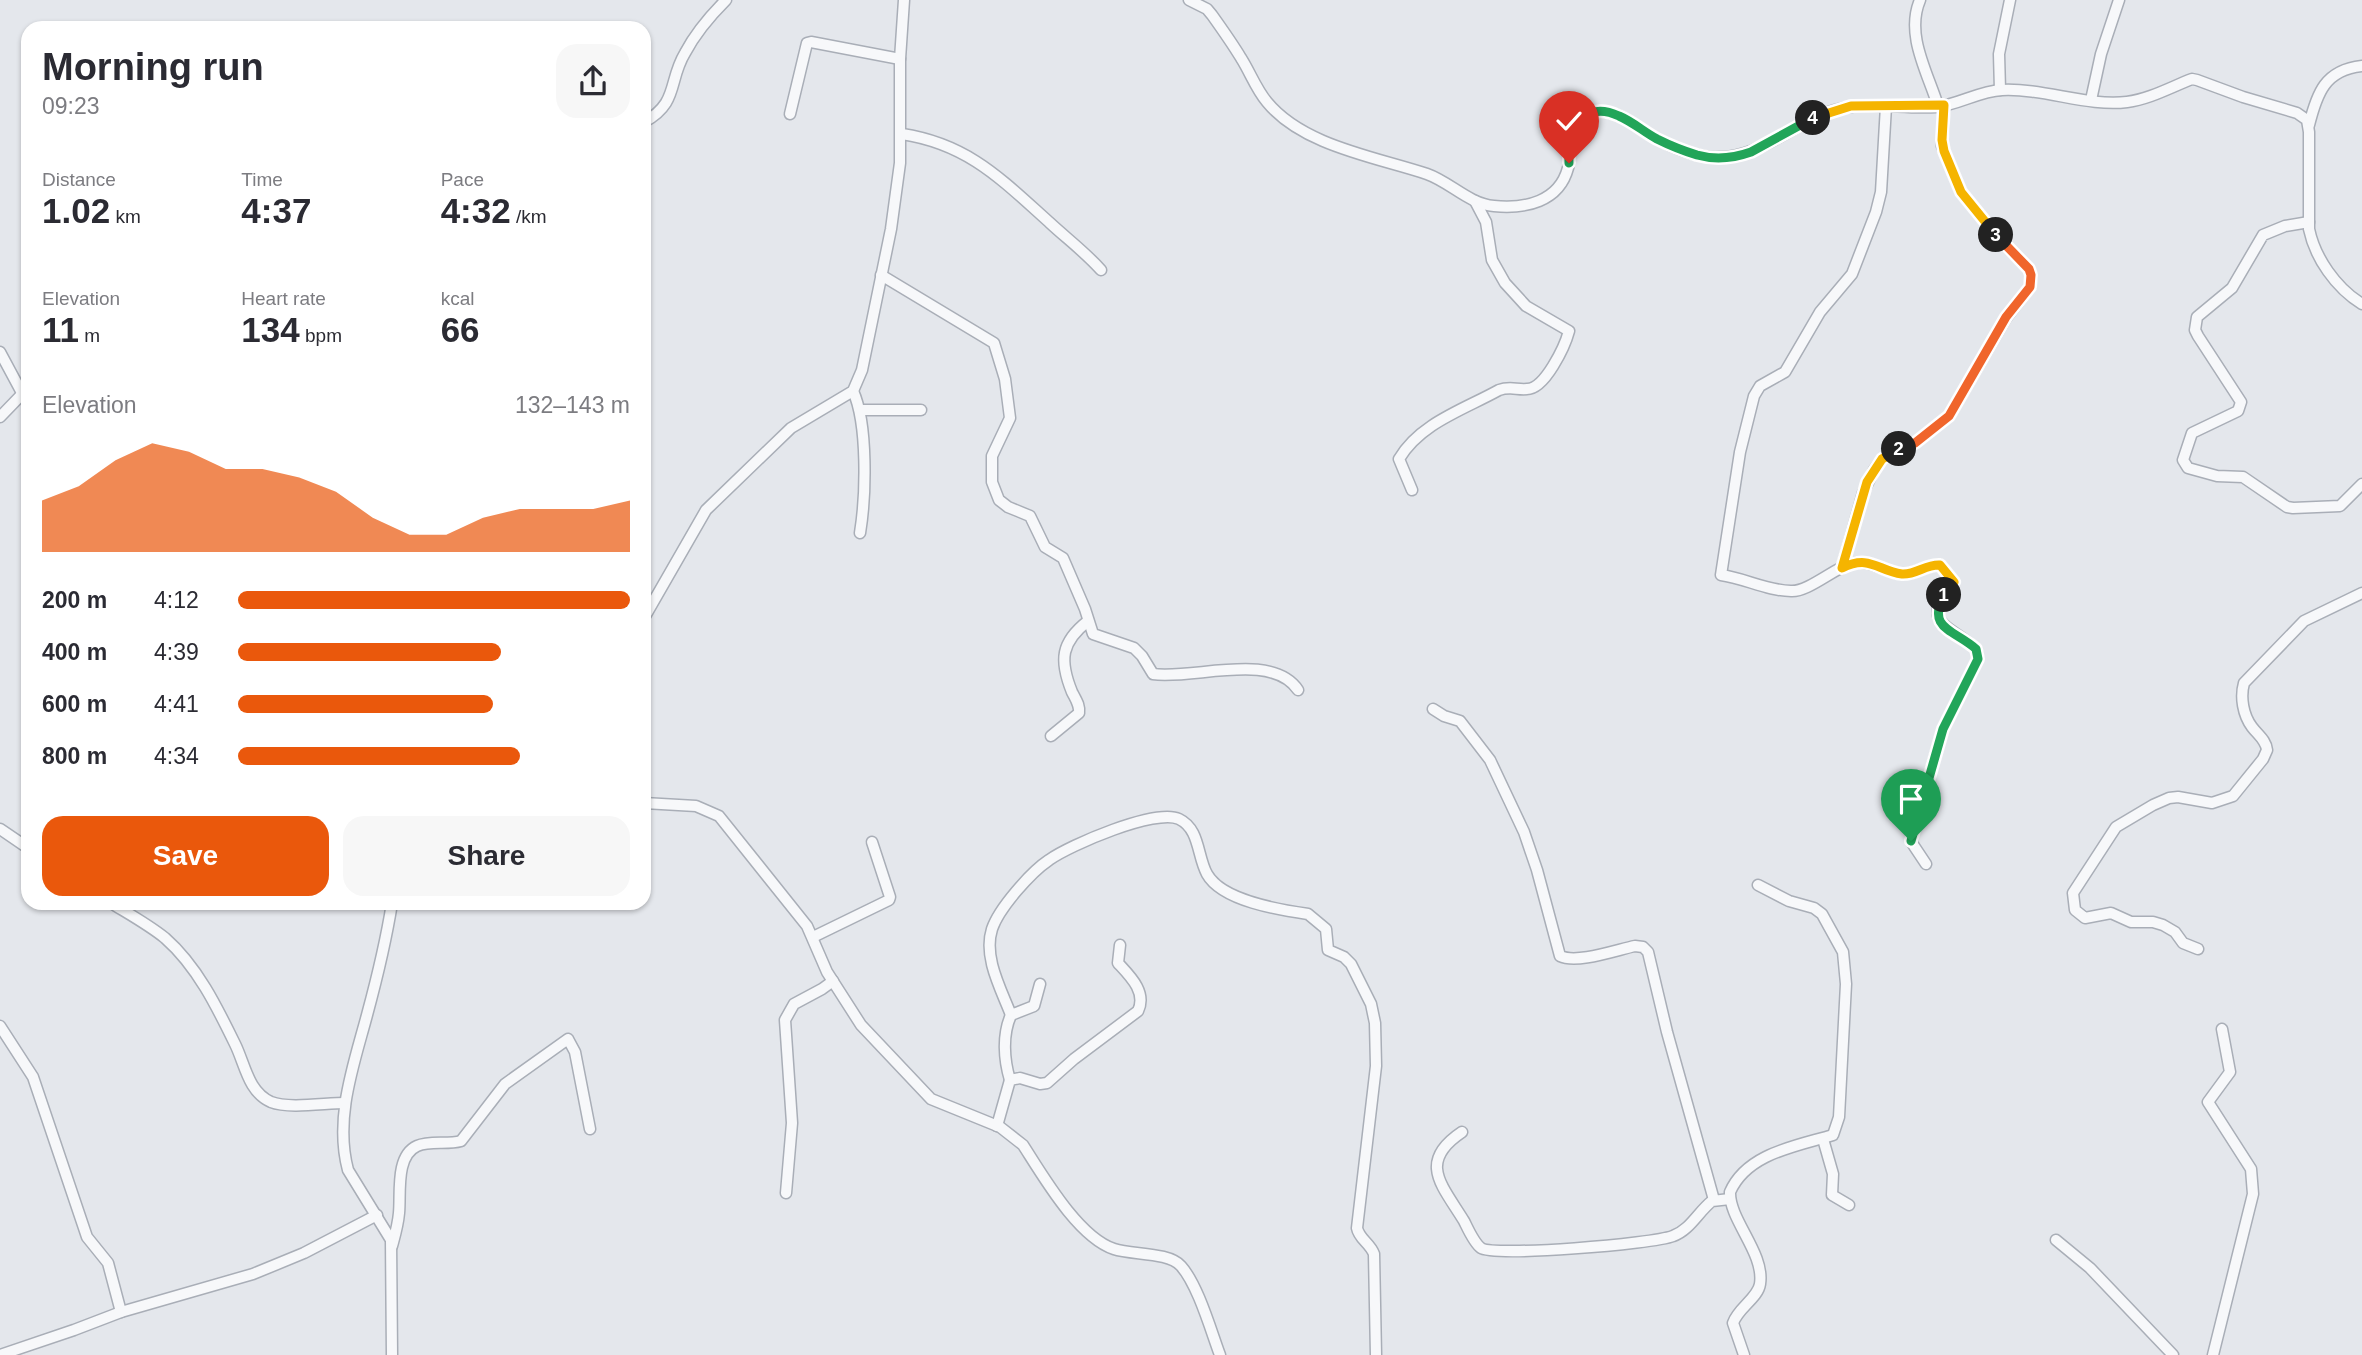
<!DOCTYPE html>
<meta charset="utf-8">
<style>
:root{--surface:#fff;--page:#f7f7f7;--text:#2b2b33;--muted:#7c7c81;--accent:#ea580c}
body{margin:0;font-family:Helvetica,sans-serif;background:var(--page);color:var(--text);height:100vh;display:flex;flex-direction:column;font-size:26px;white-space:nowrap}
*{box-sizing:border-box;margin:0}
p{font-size:23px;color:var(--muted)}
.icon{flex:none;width:38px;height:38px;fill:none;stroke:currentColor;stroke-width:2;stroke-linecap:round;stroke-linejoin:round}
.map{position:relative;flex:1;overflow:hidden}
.drawer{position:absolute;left:21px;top:21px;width:630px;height:889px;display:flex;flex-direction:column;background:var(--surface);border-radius:21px;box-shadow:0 2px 5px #0004}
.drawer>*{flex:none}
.pin{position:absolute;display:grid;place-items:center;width:60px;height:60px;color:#fff;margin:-72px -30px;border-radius:50% 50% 50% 0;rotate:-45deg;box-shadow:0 0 7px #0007}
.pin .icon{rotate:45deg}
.km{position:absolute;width:35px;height:35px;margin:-18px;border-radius:50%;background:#222;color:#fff;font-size:19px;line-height:35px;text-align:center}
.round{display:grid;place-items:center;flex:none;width:74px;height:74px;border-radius:21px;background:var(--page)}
.summary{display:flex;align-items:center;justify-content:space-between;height:119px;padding:0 21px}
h1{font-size:38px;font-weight:800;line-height:52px}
.metrics{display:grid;grid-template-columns:repeat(3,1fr);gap:10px;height:119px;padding:7px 21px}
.metrics div{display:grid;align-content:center}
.metrics b{font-size:35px;font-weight:800}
.metrics small{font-size:19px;font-weight:400}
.metrics p{font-size:19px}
.chart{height:196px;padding:14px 21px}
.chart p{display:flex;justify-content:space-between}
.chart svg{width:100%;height:126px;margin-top:7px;fill:var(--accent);opacity:.7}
.button{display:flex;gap:14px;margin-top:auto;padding:14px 21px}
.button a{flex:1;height:80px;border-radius:21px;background:var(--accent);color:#fff;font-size:28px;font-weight:800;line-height:80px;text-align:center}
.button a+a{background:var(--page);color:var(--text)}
ul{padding:0 21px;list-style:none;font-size:23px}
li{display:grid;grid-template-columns:112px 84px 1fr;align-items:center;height:52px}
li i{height:18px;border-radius:9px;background:var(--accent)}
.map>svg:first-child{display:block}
</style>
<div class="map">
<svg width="2362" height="1355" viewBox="0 0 2362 1355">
<rect width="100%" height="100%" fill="#e4e7ec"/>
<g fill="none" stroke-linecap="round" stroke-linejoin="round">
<g stroke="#a9aeb7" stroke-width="13">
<g id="minor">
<path d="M 1189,0 L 1207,9 L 1212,15 C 1222,29 1232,43 1241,58 C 1250,72 1256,89 1267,102 C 1303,146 1376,157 1427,174 C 1450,182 1469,204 1494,206 C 1525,209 1559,202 1568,168 C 1570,163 1569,157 1569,151 C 1569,134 1578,115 1596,112 C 1618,109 1635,126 1652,136 C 1669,146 1692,156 1712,157 C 1764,161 1799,114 1849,107 C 1878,103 1907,109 1936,107 C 1958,105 1979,91 2002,90 C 2044,88 2088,107 2127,102 C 2150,99 2171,87 2192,79 L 2197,80 L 2243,97 L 2297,113 L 2307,120 L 2309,132 L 2309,229 C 2315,258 2336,288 2362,304"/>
<path d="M 1920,0 C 1905,35 1928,73 1938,106"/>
<polyline points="2000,90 1999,54 2010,0"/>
<polyline points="2091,100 2101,54 2119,0"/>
<path d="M 1886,106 L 1881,192 L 1876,212 L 1852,274 L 1820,312 L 1785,372 L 1760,386 L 1754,396 L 1740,452 L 1721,575 C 1744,578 1768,591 1791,591 C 1808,592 1833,569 1850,564 C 1872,558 1884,573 1903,574 C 1917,574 1927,564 1940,565 L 1954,582 C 1918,624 1948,623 1976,649 L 1978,659 L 1943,729 L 1912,836 L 1912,843 L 1926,864"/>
<polyline points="790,114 807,43 811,42 900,59"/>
<path d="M 644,122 C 679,103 668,81 685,53 C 695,34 711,15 726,0"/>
<path d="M 2309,125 C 2317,93 2325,70 2362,66"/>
<path d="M 902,134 C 968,144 1001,179 1049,222 C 1066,238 1085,252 1101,270"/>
<polyline points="2309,222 2285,226 2263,235 2232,288 2197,317 2195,330 2198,336 2241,402 2238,411 2192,433 2183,460 2188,468 2217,476 2243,477 2287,507 2293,508 2340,506 2362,484"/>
<path d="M 881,275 L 994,343 L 1005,379 L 1010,418 L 992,456 L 992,482 L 999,500 L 1008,507 L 1030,516 L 1045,547 L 1063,558 L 1085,609 L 1093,634 L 1134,648 L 1142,656 L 1153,674 C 1193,680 1272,651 1298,690"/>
<polyline points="0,352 22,393"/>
<path d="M 853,391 C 868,424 866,496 860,533"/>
<polyline points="860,410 921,410"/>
<polyline points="0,417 28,388"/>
<path d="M 1412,490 L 1399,459 C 1420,423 1465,409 1499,390 C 1510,386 1517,390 1527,389 C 1545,389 1565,346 1569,331 L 1526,306 L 1505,283 L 1492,260 L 1486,222 L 1475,201"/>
<polyline points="1842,568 1863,493 1874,470 1882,459 1899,449 1915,443 1949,416 2006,318 2030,287 2031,275 2029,269 1999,239 1961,192 1942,146 1944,105"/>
<polyline points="644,618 706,510 791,428 853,391 862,370 891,229 900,163 900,59 904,0"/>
<path d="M 1433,709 L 1444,716 L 1460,721 L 1490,760 L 1524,832 L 1537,870 L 1560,956 C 1577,964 1616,950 1635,946 L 1643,947 L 1648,952 L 1667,1032 L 1714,1200"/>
<path d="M 1051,736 L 1079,713 C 1080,705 1076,700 1072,692 C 1059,660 1061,642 1088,621"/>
<path d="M 644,803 L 696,806 L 719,816 L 807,926 L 827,972 L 861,1025 L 931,1099 L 1000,1127 L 1023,1145 C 1043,1176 1078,1237 1114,1249 C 1132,1255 1169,1252 1181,1266 C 1198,1285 1211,1331 1220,1355"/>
<polyline points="0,829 28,848"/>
<path d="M 111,903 C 129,914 149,925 165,938 C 197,966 217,1007 235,1044 C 245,1064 248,1092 271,1102 C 289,1109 325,1103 345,1103"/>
<path d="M 392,903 C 386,941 377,978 367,1015 C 354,1064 334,1118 348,1170 L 391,1240 L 392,1355"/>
<polyline points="813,937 889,900 890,897 872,842"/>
<path d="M 2198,949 L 2183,943 L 2175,932 L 2163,925 L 2153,922 L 2131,922 L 2111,913 L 2085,918 L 2075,910 L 2073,893 L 2116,827 L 2153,805 L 2169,798 L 2178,797 L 2212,803 L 2233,796 L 2263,759 L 2267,750 C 2266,740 2258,735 2252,727 C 2243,715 2240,697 2244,683 L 2304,621 L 2362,593"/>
<path d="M 1011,1015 C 1001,989 983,957 992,929 C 999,908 1031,872 1049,860 C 1070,845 1156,808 1179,819 C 1200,829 1197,856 1207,874 C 1222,901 1280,910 1308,914 L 1326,929 L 1328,950 L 1344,957 L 1351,964 L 1371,1004 L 1375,1023 L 1376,1066 L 1357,1228 C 1359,1239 1370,1243 1374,1254 L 1376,1355"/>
<polyline points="0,1026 33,1077 87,1237 108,1263 121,1312"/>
<path d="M 1010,1080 C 1004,1060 1002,1035 1011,1015 L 1034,1006 L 1040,984"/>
<path d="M 997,1126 L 1010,1080 L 1020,1078 L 1040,1084 L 1047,1083 L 1074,1059 L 1138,1011 C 1147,992 1130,976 1118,963 L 1120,945"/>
<path d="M 1462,1132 C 1417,1162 1442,1185 1464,1221 C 1468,1229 1474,1243 1481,1248 C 1494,1257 1653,1244 1673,1236 C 1690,1230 1698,1212 1712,1201 L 1730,1199"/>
<polyline points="1823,1139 1833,1174 1832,1195 1849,1205"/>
<polyline points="786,1193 792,1123 785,1020 794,1004 822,989 833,981"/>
<polyline points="2056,1240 2090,1268 2173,1355"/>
<path d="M 392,1246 C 395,1235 398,1225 399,1213 C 401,1194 395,1156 417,1146 C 430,1140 447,1145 461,1141 L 505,1084 L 568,1039 L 575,1052 L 590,1129"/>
<polyline points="0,1355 74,1330 121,1312 253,1274 304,1253 377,1215"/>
<path d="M 1744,1355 L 1733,1323 C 1738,1308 1758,1298 1760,1284 C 1765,1253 1729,1220 1730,1192 C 1747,1153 1797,1146 1833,1135 L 1839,1117 L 1846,984 L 1843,952 L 1822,914 L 1814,908 L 1789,901 L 1758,885"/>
<polyline points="2213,1355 2253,1194 2251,1169 2208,1102 2230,1072 2222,1029"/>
</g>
</g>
<use href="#minor" stroke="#f7f8fa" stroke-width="10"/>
</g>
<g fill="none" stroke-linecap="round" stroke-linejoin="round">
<g stroke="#fff" stroke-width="14">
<path id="split-1" d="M 1911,841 L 1943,729 L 1978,659 L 1976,649 C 1955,630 1926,629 1944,595"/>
</g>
<g stroke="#fff" stroke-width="14">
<path id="split-2" d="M 1899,449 L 1882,459 L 1867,482 L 1842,568 C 1870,554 1878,571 1902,574 C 1916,575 1926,564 1940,565 L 1954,582 L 1944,595"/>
</g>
<g stroke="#fff" stroke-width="14">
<polyline id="split-3" points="1899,449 1915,443 1949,416 2006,317 2030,287 2031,275 2029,269 1996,235"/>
</g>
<g stroke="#fff" stroke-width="14">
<polyline id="split-4" points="1813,118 1851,106 1944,105 1942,140 1944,151 1961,192 1996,235"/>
</g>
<g stroke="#fff" stroke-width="14">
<path id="split-5" d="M 1569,163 C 1568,132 1582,99 1619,116 C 1633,122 1644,132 1657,139 C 1669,145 1684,151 1697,155 C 1715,160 1734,158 1751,152 L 1813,118"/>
</g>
<use href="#split-1" stroke="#22a559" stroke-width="9"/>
<use href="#split-2" stroke="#f5b400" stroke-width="9"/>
<use href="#split-3" stroke="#f0652b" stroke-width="9"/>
<use href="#split-4" stroke="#f5b400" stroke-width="9"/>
<use href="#split-5" stroke="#22a559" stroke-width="9"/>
</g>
</svg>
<div class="pin" style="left:1911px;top:841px;background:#1e9e55"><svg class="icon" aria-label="arrive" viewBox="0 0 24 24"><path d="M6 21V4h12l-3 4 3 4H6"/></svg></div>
<div class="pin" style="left:1569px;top:163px;background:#d93025"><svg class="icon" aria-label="check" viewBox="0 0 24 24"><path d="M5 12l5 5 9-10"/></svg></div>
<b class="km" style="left:1944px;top:595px">1</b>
<b class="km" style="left:1899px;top:449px">2</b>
<b class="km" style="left:1996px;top:235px">3</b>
<b class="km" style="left:1813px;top:118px">4</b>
<section class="drawer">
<div class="summary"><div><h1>Morning run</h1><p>09:23</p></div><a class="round"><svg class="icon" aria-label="share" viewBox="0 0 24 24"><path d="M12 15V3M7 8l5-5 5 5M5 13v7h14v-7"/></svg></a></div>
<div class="metrics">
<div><p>Distance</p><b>1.02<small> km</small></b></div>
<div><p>Time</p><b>4:37</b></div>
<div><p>Pace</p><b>4:32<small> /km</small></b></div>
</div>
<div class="metrics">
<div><p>Elevation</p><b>11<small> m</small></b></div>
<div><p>Heart rate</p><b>134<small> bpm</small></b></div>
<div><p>kcal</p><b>66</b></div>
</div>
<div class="chart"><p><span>Elevation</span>132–143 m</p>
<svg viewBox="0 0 160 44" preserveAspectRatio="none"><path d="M0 44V26L10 21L20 12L30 6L40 9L50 15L60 15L70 18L80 23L90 32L100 38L110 38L120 32L130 29L140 29L150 29L160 26V44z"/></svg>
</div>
<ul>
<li><b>200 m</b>4:12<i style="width:100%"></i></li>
<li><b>400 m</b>4:39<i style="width:67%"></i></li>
<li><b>600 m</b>4:41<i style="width:65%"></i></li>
<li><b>800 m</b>4:34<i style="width:72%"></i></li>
</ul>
<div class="button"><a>Save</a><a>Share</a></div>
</section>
</div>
